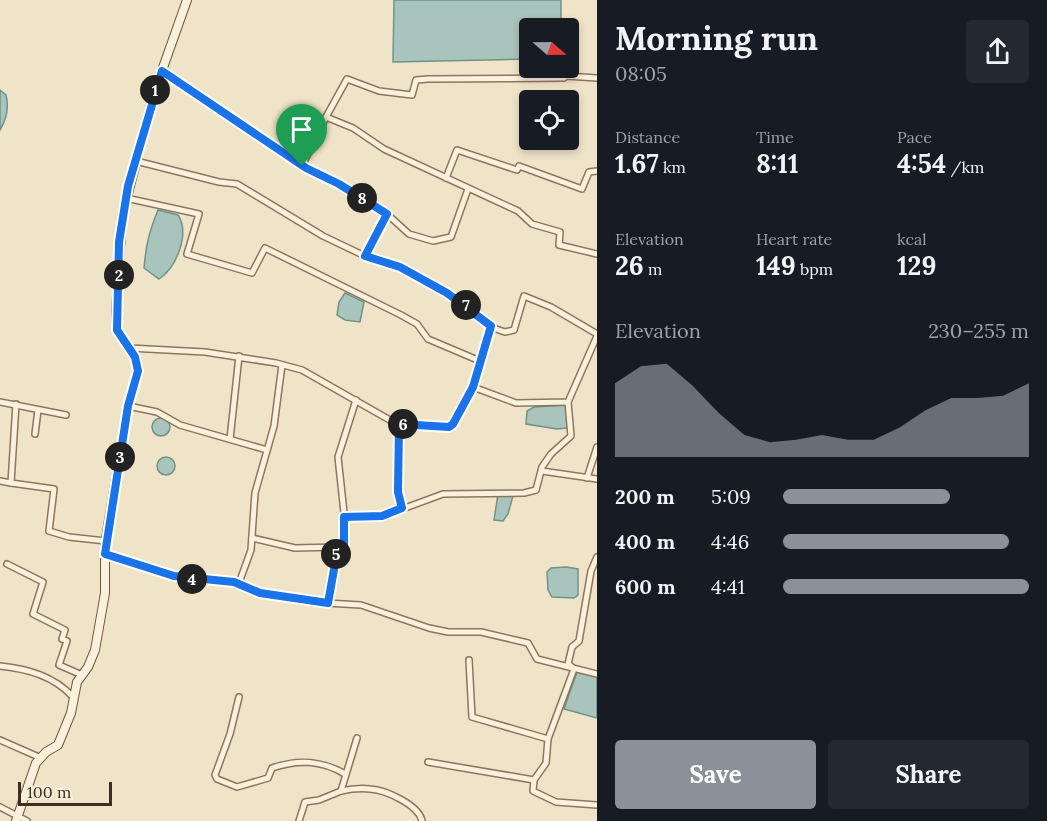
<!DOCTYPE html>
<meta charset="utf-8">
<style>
:root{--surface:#171b24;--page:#242831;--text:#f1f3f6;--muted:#9ea1a6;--accent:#8c9099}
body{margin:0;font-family:Lora,serif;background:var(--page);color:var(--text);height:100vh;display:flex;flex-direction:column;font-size:22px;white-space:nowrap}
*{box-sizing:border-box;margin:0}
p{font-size:20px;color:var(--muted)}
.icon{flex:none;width:33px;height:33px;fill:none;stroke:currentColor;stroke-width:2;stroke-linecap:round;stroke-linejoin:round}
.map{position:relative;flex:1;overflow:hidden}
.sheet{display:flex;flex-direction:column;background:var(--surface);width:450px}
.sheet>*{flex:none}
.needle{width:39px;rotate:110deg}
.fabs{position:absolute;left:519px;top:18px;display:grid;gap:12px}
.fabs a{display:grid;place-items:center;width:60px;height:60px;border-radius:6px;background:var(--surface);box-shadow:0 3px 9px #0003;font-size:30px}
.scale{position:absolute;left:18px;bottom:15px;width:94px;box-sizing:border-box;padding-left:6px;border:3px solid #3d2e20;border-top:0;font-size:16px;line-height:21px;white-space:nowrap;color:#3d2e20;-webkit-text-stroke:4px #f7eed8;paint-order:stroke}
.pin{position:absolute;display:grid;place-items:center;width:51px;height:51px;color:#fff;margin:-62px -26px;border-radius:50% 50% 50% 0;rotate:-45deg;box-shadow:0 0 6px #0007}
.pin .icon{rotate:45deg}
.km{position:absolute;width:30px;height:30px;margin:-15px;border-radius:50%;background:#222;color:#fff;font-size:16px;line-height:30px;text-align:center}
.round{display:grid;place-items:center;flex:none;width:63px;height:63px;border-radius:6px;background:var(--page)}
.head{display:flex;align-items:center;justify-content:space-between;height:102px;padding:0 18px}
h1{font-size:33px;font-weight:700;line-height:45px}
.metrics{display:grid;grid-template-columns:repeat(3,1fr);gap:9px;height:102px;padding:6px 18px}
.metrics div{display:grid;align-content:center}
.metrics b{font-size:26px;font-weight:700}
.metrics small{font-size:16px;font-weight:400}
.metrics p{font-size:16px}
.chart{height:168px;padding:12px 18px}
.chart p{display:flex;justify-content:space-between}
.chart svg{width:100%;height:108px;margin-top:6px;fill:var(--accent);opacity:.7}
.button{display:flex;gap:12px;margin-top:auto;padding:12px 18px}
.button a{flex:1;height:69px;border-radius:6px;background:var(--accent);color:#fff;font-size:24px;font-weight:700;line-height:69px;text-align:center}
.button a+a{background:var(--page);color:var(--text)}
ul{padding:0 18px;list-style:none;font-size:20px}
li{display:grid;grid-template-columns:96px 72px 1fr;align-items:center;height:45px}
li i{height:15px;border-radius:8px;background:var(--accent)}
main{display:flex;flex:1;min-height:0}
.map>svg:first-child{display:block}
</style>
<main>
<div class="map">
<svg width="597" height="821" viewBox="0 0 597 821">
<rect width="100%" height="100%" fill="#f0e4c8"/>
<g fill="#a9c4bc" stroke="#6f938a" stroke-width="1.5">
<polygon points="394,0 561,0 561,28 530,28 529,59 393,62"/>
<path d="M 0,90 L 6,95 C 9,108 7,119 0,130 Z"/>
<path d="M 158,210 L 178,215 C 190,233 177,267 159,279 L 144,268 C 146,245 149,232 158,210 Z"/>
<polygon points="345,293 364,302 360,322 345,320 337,315 339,302"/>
<polygon points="566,405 567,428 557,429 526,424 527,411 534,407"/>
<circle cx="161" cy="427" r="9"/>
<circle cx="166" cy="466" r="9"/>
<polygon points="498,494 513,496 508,514 503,521 494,520"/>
<polygon points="566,567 578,569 578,595 574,598 552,597 548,590 547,572 551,568"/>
<polygon points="577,672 597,676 597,718 564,709"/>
</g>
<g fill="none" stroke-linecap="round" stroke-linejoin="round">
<g stroke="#8d765c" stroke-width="8">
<g id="street">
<polyline points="161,71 195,91 241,126 271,143 306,168 339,184 387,214 409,234 433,241 451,237 468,189"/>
<polyline points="326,117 347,79 379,91 412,95 416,80 428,79 564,78 566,76 597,78"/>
<polyline points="136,161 219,182 237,184 323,236 365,256"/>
<polyline points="302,166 326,117 353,128 384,149 518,211 532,224 560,232 559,245 597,254"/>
<polyline points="446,178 457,150 517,170 519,166 582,189 589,172 597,171"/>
<polyline points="126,198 199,214 187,254 252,273 265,248 401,315 417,324 428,339 480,361"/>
<polyline points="387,214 365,256 400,267 447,293 496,329 505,332 514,330 524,296 551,307 597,334"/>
<polyline points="129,348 205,352 276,363 302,370 395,423 449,427 453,424 473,387 516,403 568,402 597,336"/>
<polyline points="473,387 491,326"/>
<polyline points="0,402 66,415"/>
<polyline points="16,404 11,483 54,489 49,531 69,537 106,541"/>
<polyline points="128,406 157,412 180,425 267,450"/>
<polyline points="399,424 398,492 402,508"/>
<polyline points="35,434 38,410"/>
<polyline points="230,439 239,356"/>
<polyline points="542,471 597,479"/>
<polyline points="587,478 597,447"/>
<polyline points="0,481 11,483"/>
<polyline points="344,517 386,515 443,494 524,493 536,490 542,467 551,454 571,436 568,402"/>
<polyline points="252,538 295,548 337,547"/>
<polyline points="105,554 174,576 234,582 260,593 309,602 361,605 429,628 448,632 481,632 528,643 537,659 597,674"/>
<polyline points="7,564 43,582 33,614 65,630 62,639 67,641 59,665 82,675"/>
<polyline points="239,583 251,550 255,493 274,426 282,365"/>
<polyline points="328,603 337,547 344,546 345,522 338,457 356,400"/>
<polyline points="469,660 472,717 548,739"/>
<path d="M 0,666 C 28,669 54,676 73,697"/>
<polyline points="571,666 568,664 572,647 579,641 591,571 597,557"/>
<path d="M 239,697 L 230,734 L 215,775 L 217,779 L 237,787 L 268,778 L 272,768 C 298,759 321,760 345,774"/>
<polyline points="0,740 41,758"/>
<polyline points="428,762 534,780 533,791 556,802 597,805"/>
<polyline points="534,780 546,763 548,739 574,669"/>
<path d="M 341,791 C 350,789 361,788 370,789 C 386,790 419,805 422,821"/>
<polyline points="0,807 27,821"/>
<polyline points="299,821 305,802 319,800 341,791 357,738"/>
</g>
</g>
<g stroke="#6f573f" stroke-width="10">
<polyline id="secondary" points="16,821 36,763 46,752 58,745 71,713 77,682 88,667 95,650 105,593 105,544 128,406 138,371 135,357 117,330 116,311 122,217 154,93 187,0"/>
</g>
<use href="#street" stroke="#faf1dc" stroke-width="5"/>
<use href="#secondary" stroke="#faf1dc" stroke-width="8"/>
</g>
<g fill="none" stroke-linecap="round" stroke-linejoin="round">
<g stroke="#fff" stroke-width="12">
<polygon id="route" points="162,71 306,168 339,184 387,214 365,256 400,267 447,293 491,326 473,387 453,424 449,427 399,424 398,492 402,508 382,516 344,517 344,546 338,547 328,603 260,593 234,582 174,576 105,554 128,406 138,371 135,357 117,330 119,242 128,186"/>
</g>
<use href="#route" stroke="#1a73e8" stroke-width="8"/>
</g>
</svg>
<div class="fabs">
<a><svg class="needle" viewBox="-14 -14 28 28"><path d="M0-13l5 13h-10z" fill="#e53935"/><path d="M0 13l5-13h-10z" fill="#9ea1a6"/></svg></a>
<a><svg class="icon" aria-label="locate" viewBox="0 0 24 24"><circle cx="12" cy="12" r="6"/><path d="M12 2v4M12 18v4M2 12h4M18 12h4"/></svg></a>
</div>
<div class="scale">100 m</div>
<div class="pin" style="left:302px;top:166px;background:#1e9e55"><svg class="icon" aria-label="arrive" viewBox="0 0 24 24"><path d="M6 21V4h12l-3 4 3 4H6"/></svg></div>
<b class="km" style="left:155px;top:90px">1</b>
<b class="km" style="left:119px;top:275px">2</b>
<b class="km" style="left:120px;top:457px">3</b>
<b class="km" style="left:192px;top:579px">4</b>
<b class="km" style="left:336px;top:554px">5</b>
<b class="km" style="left:403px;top:424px">6</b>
<b class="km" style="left:466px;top:305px">7</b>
<b class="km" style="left:362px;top:198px">8</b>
</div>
<section class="sheet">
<div class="head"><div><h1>Morning run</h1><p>08:05</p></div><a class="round"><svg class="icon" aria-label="share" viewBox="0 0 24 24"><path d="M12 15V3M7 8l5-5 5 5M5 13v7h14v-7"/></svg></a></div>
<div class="metrics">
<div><p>Distance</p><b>1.67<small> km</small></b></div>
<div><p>Time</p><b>8:11</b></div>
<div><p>Pace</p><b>4:54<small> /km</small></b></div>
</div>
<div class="metrics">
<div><p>Elevation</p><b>26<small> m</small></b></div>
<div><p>Heart rate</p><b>149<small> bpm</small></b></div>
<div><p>kcal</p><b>129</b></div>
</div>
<div class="chart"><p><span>Elevation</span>230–255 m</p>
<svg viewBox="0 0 160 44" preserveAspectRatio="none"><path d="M0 44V14L10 7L20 6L30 15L40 26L50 35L60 38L70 37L80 35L90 37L100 37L110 32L120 25L130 20L140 20L150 19L160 14V44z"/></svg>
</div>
<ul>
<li><b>200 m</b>5:09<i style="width:68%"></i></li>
<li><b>400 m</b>4:46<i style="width:92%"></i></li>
<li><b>600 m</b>4:41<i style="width:100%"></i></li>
</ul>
<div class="button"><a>Save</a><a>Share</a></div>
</section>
</main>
